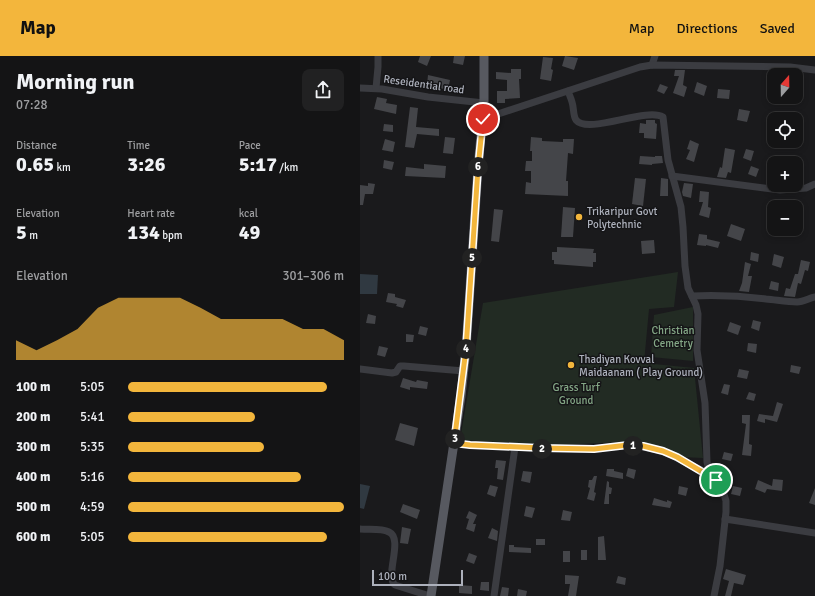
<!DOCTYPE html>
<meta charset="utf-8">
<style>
:root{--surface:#141415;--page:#212122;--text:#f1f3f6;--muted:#9d9ea0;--line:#333334;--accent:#f3b63c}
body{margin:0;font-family:Signika,sans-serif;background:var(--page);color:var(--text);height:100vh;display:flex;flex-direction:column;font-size:15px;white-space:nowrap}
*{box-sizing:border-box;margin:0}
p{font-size:13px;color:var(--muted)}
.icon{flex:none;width:22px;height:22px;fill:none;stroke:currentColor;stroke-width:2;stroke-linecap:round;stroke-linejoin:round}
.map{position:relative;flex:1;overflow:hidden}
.drawer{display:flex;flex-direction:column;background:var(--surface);width:360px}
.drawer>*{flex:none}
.needle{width:26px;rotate:20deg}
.controls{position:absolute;left:407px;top:12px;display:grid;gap:8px}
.controls a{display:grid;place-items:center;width:36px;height:36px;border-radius:8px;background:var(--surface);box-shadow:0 2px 6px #0003,0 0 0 1px var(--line);font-size:20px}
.scale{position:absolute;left:12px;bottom:10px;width:91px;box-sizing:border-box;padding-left:4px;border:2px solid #adb1bc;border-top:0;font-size:11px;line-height:14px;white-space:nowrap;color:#adb1bc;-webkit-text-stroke:3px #151517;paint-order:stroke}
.pin{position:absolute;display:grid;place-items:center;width:34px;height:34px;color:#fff;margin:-17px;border:2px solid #fff;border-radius:50%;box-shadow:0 1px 4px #0007}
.km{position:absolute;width:20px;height:20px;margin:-10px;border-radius:50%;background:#222;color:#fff;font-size:11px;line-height:20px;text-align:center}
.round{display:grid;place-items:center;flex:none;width:42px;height:42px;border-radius:8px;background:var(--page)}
.summary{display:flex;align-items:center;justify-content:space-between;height:68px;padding:0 16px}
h1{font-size:22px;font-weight:800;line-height:30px}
.figures{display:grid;grid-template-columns:repeat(3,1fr);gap:6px;height:68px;padding:4px 16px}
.figures div{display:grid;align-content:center}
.figures b{font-size:20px;font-weight:800}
.figures small{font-size:11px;font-weight:400}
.figures p{font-size:11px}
.chart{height:112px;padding:8px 16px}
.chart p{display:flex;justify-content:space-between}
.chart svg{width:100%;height:72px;margin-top:4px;fill:var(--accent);opacity:.7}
ul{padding:0 16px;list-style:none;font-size:13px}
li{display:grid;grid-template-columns:64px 48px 1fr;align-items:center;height:30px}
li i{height:10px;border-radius:5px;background:var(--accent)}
header{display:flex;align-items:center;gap:24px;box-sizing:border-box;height:56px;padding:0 20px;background:var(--accent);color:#111}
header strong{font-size:19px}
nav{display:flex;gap:22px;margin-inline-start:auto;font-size:14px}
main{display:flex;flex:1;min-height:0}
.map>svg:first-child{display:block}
</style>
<header>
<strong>Map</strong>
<nav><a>Map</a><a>Directions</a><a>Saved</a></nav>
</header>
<main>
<section class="drawer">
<div class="summary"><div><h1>Morning run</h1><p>07:28</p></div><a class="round"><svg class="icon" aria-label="share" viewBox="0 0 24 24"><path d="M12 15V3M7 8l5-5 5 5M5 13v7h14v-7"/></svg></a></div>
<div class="figures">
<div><p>Distance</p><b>0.65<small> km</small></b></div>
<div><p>Time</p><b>3:26</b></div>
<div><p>Pace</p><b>5:17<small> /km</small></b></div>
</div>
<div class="figures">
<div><p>Elevation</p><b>5<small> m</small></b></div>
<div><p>Heart rate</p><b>134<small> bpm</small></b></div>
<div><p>kcal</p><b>49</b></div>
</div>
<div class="chart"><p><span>Elevation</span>301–306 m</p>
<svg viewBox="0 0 160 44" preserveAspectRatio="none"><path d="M0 44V32L10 38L20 32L30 25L40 12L50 6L60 6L70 6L80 6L90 12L100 19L110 19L120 19L130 19L140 25L150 25L160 32V44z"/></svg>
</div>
<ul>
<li><b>100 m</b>5:05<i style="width:92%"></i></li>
<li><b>200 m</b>5:41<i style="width:59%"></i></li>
<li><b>300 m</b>5:35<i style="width:63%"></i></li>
<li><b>400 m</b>5:16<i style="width:80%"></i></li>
<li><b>500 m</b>4:59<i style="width:100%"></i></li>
<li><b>600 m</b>5:05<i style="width:92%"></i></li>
</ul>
</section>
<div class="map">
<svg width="455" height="540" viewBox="0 0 455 540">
<rect width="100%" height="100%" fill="#1a1a1c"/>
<g fill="#222b23">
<polygon points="318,216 314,251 289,253 284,307 334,312 343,402 321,401 295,390 264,386 197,389 100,384 123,247"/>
<polygon points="333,251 333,305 291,301 294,259"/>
</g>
<g fill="#303941">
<polygon points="0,218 18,219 17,238 0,238"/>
<polygon points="0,428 10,430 4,453 0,452"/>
</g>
<g fill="#444549">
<polygon points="60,0 71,0 67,10 58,6"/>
<polygon points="94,0 105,0 103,9 93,7"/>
<polygon points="205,0 218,2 214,14 202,10"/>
<polygon points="183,1 193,2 191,13 193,14 191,25 180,23"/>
<polygon points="151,13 161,13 161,23 159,23 160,42 145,43 145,47 137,47 137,35 147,35 147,24 136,23 136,16 151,17"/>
<polygon points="315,14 325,14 323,29 327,31 324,41 313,37 319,20 314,20"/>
<polygon points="68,19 90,24 88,34 67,29"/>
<polygon points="337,26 347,30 344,40 334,36"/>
<polygon points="300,28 308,31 304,38 297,35"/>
<polygon points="358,33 370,34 369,43 357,42"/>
<polygon points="17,41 27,43 26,47 37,49 36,58 14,53"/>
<polygon points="50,51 58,52 56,71 79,73 79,80 57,78 54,92 45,91"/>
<polygon points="379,53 390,55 387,66 377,64"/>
<polygon points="286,64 295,64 295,67 297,68 296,83 284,82 284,77 279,77 280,67 286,68"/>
<polygon points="24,68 33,69 33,76 23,75"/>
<polygon points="85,81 95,82 93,98 83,97"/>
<polygon points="171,81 182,82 182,85 203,86 203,83 214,83 213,98 208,97 206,125 208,125 208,140 165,138 166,126 171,127 171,115 165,115 166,105 172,105 172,95 170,95"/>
<polygon points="25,83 35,86 33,96 22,94"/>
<polygon points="330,84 339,88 334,106 326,103 330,94 327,93"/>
<polygon points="365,92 375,94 371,117 368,116 366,122 357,121 360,111 362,112"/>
<polygon points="386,93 394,95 391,105 383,102"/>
<polygon points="280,100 295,101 295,100 302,100 303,107 292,108 292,109 279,108"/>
<polygon points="24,104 34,106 32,114 23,112"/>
<polygon points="64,108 86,110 85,122 45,120 46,111 64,113"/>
<polygon points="391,110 399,113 396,121 388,118"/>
<polygon points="275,122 286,123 283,150 272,148"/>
<polygon points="301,122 308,123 308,140 300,140"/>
<polygon points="8,127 15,128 13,138 5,138 3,149 0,149 0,129 8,130"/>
<polygon points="324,127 333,128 331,142 323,140 322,136"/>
<polygon points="340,135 349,136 348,151 351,152 349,162 339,159 343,146 339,146"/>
<polygon points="203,151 215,152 213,181 201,181"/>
<polygon points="134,153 143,154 139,186 131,185"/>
<polygon points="371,168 385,173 381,185 367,180"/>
<polygon points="339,178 347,179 347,183 360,186 358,192 346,189 346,190 337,189"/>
<polygon points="294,184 295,197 282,198 281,185"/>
<polygon points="197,191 234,193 233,197 236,197 236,206 233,206 233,211 194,208 194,204 192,204 192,196 197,196"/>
<polygon points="391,196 399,198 398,206 390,204"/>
<polygon points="414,198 424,201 421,212 412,209"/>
<polygon points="441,204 450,206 448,215 445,214 441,228 438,227 435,241 424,240 426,232 430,233 435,218 438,218"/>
<polygon points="385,206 391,208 388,220 392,220 389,236 379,235 382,227"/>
<polygon points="411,225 419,227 418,235 409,233"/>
<polygon points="28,237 35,238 35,241 46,244 43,252 36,250 37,248 26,246"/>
<polygon points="8,258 16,260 15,268 6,267"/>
<polygon points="393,264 401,266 399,275 391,272"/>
<polygon points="370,266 381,270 378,279 367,275"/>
<polygon points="60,270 68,272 66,280 58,278"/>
<polygon points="46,278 54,279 53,286 46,286"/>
<polygon points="388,287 397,288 396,297 387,295"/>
<polygon points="19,290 28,292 25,301 17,299"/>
<polygon points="431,309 441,311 439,318 430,316"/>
<polygon points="379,313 389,315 387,323 377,321"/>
<polygon points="43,322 56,326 57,324 68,326 67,333 50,331 50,334 40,331"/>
<polygon points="364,328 370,329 368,339 361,337"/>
<polygon points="389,336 396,338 394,345 386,343"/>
<polygon points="417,346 423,348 417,366 405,363 405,367 397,365 399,358 413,360"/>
<polygon points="382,359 390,359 389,388 392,389 391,400 382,399 386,368 382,367"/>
<polygon points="40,367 58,372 54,390 35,384"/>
<polygon points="364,396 373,398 371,405 362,403"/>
<polygon points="136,404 146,405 143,424 137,423 138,412 135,412"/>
<polygon points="268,412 276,414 274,423 266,420"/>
<polygon points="247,413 254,413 254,415 263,417 263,423 246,420"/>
<polygon points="163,415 172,416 170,427 161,425"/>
<polygon points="234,420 237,420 234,436 236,437 234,445 227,443 230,432 228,431 229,424 232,424"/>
<polygon points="413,423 423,424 422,435 407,433 405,437 395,433 398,424 412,430"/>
<polygon points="247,425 249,426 249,431 252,432 251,438 249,438 249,448 244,448"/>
<polygon points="130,429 138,431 135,441 127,438"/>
<polygon points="319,430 328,432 326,440 318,438"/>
<polygon points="373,430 382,432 380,440 371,438"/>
<polygon points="455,432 455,449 449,447"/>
<polygon points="294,442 307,446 307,444 312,446 310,452 292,449"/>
<polygon points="43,448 60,454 57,463 40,456"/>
<polygon points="166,450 175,452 172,462 164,460"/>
<polygon points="203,454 212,456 210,465 201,464"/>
<polygon points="109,455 117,459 113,468 116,468 114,476 106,473 109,463 106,462"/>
<polygon points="42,471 51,473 48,488 40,487"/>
<polygon points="132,472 138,475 137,485 128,482"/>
<polygon points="244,480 246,504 238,504 238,481"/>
<rect x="176" y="483" width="9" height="6"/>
<polygon points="149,489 154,489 154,491 171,492 171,497 149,496"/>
<rect x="221" y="494" width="6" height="10"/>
<rect x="203" y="495" width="7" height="11"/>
<polygon points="109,497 117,500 114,508 106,505"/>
<polygon points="366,513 386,519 383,529 374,527 371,540 365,540 369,525 363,523"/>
<polygon points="205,519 219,520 216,540 208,540 210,528 205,528"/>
<polygon points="258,520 266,522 265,529 256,527"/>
<polygon points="121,526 129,526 129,535 120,534"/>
<polygon points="99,529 112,530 112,538 99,537"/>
<polygon points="142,531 149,532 148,540 140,540"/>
<polygon points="158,533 167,535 166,540 157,540"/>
</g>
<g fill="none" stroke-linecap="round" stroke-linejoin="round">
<g stroke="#3b3c41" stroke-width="7">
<polyline points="292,9 295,0"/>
<polyline points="0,32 22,33 68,41 124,47"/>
<polyline points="16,32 18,11 18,0"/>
<path d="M 208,35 C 209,38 211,42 212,46 C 214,52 213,60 216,64 C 228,79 286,51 303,61 L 308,104 L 321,151 L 323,171 L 325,210 L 328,232 L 336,249 L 338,258 L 337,294 L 345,347 L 347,406 L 351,421"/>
<polyline points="123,63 280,11 292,9 430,11 455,14"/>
<polyline points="312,120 420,134 446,132 455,128"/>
<path d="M 332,240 C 356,239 382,240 406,243 C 417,244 427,246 437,246 C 444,246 449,242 455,241"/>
<polyline points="0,313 32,317 36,316 40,310 44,310 104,315"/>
<polyline points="94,387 111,389 181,392 234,393 268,389 283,391 303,395 341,414 355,424 363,435 366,445 366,456 360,510 354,540"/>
<polyline points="365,463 455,477"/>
<path d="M 0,473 C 9,474 21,472 29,476 C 44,483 24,521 35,529 L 70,540"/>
<polyline points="134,540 155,391"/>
</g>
<polyline stroke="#575960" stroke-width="9" points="71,540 101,340 106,293 118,112 124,47 124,0"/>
</g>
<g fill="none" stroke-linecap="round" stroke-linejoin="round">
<g stroke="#fff" stroke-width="8">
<polyline id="route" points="123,63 118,112 106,293 94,387 110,389 181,392 234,393 268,389 283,390 303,395 317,401 356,424"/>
</g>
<use href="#route" stroke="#f3b63c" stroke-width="5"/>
</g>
<g fill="#f3b63c" stroke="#151517" stroke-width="1.5">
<circle cx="219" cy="161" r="4"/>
<circle cx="211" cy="309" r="4"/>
</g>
<g text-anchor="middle" stroke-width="3" stroke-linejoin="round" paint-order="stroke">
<g font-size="11" fill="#adb1bc" stroke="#151517">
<text transform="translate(64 28) rotate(8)" y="4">Reseidential road</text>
</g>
<g font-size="11" fill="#adb1bc" stroke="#151517" text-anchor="start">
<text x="227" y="159">Trikaripur Govt<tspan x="227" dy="13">Polytechnic</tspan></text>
<text x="219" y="307">Thadiyan Kovval<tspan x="219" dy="13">Maidaanam ( Play Ground)</tspan></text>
</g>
<g font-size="11" fill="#84a786" stroke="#151517">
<text x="313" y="278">Christian<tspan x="313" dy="13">Cemetry</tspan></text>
<text x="216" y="335">Grass Turf<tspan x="216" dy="13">Ground</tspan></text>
</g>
</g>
</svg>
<div class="controls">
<a><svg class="needle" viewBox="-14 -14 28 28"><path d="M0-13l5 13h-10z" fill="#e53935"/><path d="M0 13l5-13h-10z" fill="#9d9ea0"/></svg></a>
<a><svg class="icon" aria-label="locate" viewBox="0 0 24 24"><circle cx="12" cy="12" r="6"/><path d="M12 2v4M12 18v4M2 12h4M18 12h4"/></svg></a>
<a>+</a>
<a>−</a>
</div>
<div class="scale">100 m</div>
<div class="pin" style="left:356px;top:424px;background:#1e9e55"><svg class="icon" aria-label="arrive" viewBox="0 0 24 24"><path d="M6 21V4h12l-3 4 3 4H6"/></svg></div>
<div class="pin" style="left:123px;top:63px;background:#d93025"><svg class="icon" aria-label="check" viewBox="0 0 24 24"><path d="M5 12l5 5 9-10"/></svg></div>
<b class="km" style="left:273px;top:390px">1</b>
<b class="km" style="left:182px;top:393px">2</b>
<b class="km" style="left:95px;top:383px">3</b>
<b class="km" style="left:106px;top:293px">4</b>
<b class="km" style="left:112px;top:202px">5</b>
<b class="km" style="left:118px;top:111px">6</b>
</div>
</main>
